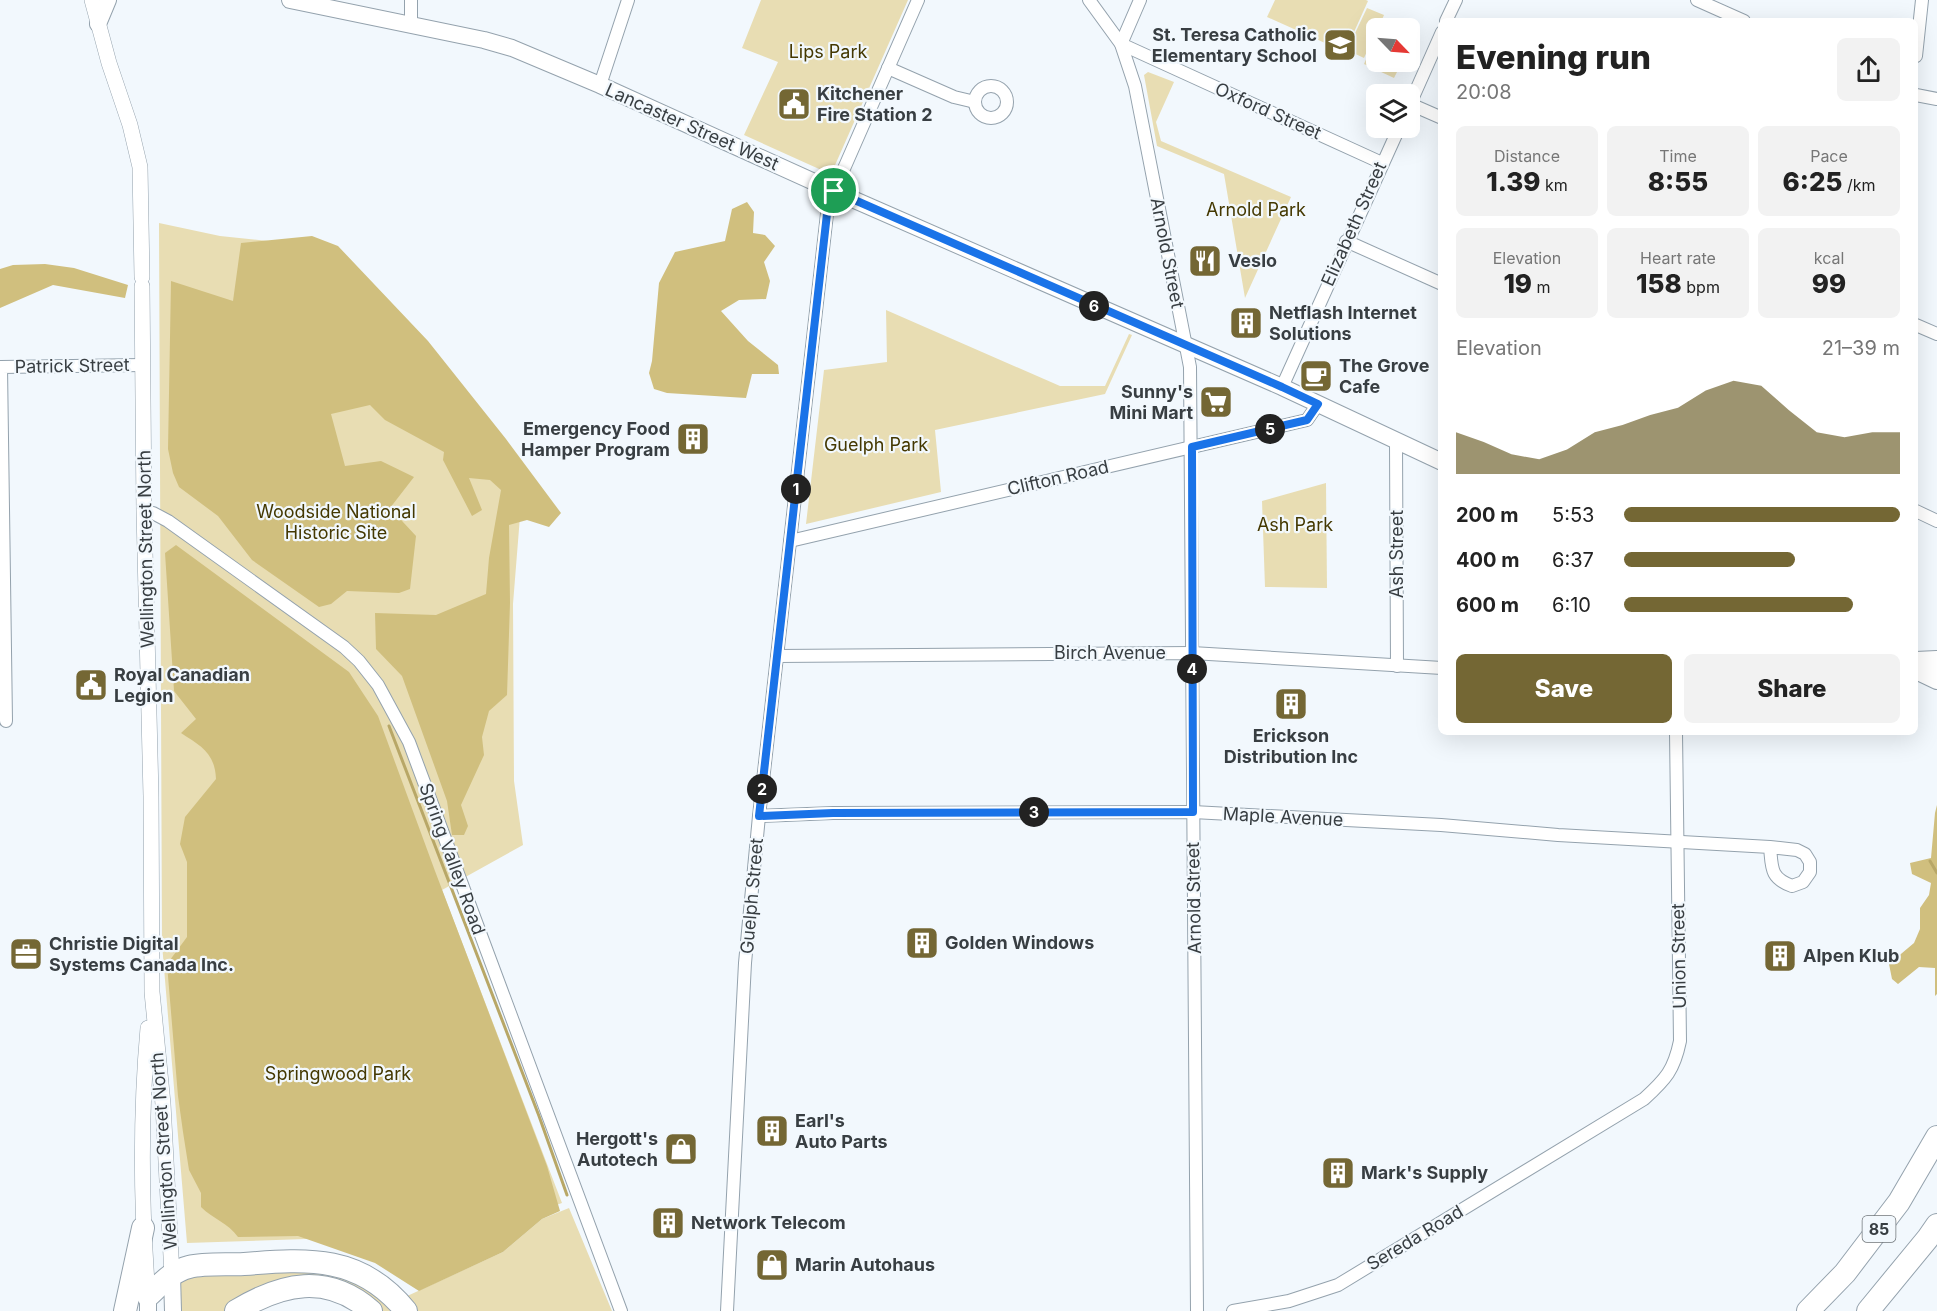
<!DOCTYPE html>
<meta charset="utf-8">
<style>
:root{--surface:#fff;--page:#f2f2f2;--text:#222;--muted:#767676;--accent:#746734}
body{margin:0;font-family:Inter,sans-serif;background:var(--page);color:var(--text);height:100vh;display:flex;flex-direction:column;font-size:22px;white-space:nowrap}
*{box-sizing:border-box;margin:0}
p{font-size:20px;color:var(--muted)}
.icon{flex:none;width:33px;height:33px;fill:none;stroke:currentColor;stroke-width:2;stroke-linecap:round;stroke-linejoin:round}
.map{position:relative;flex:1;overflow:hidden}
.details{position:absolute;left:1438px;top:18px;width:480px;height:717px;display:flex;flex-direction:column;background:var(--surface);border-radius:9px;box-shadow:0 6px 24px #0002}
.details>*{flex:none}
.needle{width:39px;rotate:115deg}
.tools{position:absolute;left:1366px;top:18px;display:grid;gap:12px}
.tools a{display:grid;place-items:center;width:54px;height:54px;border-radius:9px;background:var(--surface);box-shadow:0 6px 24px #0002;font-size:30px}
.pin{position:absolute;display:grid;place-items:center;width:51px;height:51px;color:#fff;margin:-26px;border:3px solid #fff;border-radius:50%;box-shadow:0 2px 6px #0007}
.km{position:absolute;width:30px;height:30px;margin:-15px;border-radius:50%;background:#222;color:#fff;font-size:16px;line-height:30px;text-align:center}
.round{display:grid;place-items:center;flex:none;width:63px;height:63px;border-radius:9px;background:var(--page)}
.head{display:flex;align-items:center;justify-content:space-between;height:102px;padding:0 18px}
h1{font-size:33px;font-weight:800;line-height:45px}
.stats{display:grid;grid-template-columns:repeat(3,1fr);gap:9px;height:102px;padding:6px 18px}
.stats div{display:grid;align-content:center;border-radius:9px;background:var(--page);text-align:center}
.stats b{font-size:26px;font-weight:800}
.stats small{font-size:16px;font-weight:400}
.stats p{font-size:16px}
.chart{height:168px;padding:12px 18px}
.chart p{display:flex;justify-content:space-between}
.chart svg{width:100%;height:108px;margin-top:6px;fill:var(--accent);opacity:.7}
.button{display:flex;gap:12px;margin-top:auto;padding:12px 18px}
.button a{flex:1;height:69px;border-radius:9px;background:var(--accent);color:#fff;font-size:24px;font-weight:800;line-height:69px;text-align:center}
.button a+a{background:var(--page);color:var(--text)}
ul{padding:0 18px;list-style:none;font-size:20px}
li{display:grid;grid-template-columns:96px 72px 1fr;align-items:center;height:45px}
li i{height:15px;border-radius:8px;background:var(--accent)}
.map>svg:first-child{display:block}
</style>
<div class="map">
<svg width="1937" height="1311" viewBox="0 0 1937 1311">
<rect width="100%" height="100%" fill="#f2f8fd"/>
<g fill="#e8ddb3">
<polygon points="761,0 908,0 832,172 828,173 744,135 778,62 742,48"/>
<polygon points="1275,0 1366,0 1368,1 1345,52 1267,17"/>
<polygon points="1367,8 1384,15 1364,58 1347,50"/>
<polygon points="1385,18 1407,28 1380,28"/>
<polygon points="1377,35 1377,62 1402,62 1394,78 1364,64"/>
<polygon points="1148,72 1174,82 1156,122 1161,141 1291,197 1245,298 1224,174 1157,146 1144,75"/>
<polygon points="159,223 220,236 328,247 523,479 513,604 514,781 523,845 442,890 562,1203 390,1262 335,1238 187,1243 162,944"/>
<polygon points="886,310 1060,386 1105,386 1129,334 1132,335 1105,394 935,430 941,492 806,524 824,370 887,362"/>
<polygon points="1326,483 1327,588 1265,587 1262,501"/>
<polygon points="569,1208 612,1311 416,1311 405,1297 503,1252 542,1219"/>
<polygon points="338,1270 400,1311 381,1311 325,1281 228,1311 181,1311 179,1282 189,1276"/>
</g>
<g fill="#d0bf7e">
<polygon points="747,202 754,212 753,233 765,235 775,246 764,262 770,281 766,299 739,300 721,311 748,341 778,365 779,374 752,374 746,398 667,393 654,389 649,373 652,361 659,283 675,252 725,241 732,209"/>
<polygon points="312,236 338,246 428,341 506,439 561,513 549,527 527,520 509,525 510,603 507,695 489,711 482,737 484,755 461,805 468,826 464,835 452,835 447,801 402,676 376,649 375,613 436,615 486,594 489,558 501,490 490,480 469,478 482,510 472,516 443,460 444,452 385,420 370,405 331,414 345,466 381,461 414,477 390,508 416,536 410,589 399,593 347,591 331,604 319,607 252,560 218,516 179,487 173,473 168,449 171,281 233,301 241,243"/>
<polygon points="45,264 74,268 128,285 125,298 53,285 0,308 0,269 13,265"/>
<path d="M 176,545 L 349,672 L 378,716 L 435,871 L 547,1166 L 560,1211 L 542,1219 L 503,1252 L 419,1291 L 375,1263 L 298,1236 L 238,1237 C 228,1223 213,1219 201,1207 L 201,1193 L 189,1170 L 183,1132 L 178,1096 L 167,964 L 187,937 L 187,862 L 180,844 L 185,817 L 216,779 C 215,753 201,746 181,733 L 196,719 L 174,691 L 165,553 Z"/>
<polygon points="1937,805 1937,994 1935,996 1935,968 1919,967 1898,984 1892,979 1889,964 1914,943 1920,929 1920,908 1929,895 1931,883 1912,874 1910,863 1931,858 1935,813"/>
</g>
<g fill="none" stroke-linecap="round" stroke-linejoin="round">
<g stroke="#b8a767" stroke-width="3">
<polyline points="389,726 539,1116 567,1195"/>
<polyline points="1930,861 1937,873"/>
</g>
<g stroke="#94a2ad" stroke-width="14">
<g id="minor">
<polyline points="1089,0 1121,44 1135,86 1190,367 1197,1311"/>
<polyline points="1140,0 1121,44 1382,163"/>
<polyline points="1697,0 1744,21"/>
<polyline points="1446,21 1456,0"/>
<polyline points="411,24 411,0"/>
<polyline points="1916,56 1922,0"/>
<polyline points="888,68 954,97 975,102"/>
<polyline points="600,85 628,0"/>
<circle cx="991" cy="102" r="16"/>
<polyline points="1916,95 1937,99"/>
<polyline points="1410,104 1442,32"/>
<polyline points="1410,104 1442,118"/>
<polyline points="1346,241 1442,284"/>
<polyline points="1916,325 1937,334"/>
<polyline points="1282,387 1399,128"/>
<polyline points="1396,442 1397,666"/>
<polyline points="144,511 153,513 168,521 344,647 359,661 378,685 409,742 621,1311"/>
<polyline points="1916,511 1937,521"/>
<polyline points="790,541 1307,420 1318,404"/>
<polyline points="777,656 1192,653 1442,668"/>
<polyline points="6,721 1,367 143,365"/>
<path d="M 759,816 L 833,813 L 1193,812 L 1441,825 L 1558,835 L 1770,847 L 1797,850 L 1805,854 L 1810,862 L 1810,872 L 1803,882 L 1792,886 C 1770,878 1772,868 1770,847"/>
<polyline points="727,1311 745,963 759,816 828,205 918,0"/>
<path d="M 1233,1311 L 1289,1301 L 1338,1285 L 1644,1099 C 1666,1079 1674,1070 1680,1041 L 1676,732"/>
</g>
</g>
<g stroke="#94a2ad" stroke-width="16">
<g id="tertiary">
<polyline points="92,0 109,63 130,125 140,167 142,277"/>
<polyline points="142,286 144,511 151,796 152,992 163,1104 172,1275"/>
<path d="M 148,1296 C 141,1207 140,1117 148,1028"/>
</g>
</g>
<g stroke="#94a2ad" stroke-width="18">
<g id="secondary">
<polyline points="290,0 484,40 512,48 600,85 834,191 1282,387 1442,462"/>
<polyline points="98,24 108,0"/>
<polyline points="1916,671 1937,681"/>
<polyline points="172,1275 173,1311"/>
<polyline points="148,1296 148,1311"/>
</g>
</g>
<g stroke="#94a2ad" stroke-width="24">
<g id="motorway">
<polyline points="1916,663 1937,662"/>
<path d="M 148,1296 C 160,1285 172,1271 189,1267 C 205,1263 226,1265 244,1264 C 309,1259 361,1255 406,1311"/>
<polyline points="125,1311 143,1228"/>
<path d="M 236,1311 C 282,1283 327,1273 371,1311"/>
<polyline points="1808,1311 1845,1273 1899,1202 1937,1137"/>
<polyline points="1868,1311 1928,1238 1937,1225"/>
</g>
</g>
<use href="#minor" stroke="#fff" stroke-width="12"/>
<use href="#tertiary" stroke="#fff" stroke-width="15"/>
<use href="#secondary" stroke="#fff" stroke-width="16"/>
<use href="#motorway" stroke="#fff" stroke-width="22"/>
</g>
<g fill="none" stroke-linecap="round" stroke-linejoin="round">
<g stroke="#fff" stroke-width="12">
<polygon id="route" points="834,191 1282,387 1318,404 1307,420 1192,447 1193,812 833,813 759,816 828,205"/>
</g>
<use href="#route" stroke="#1a73e8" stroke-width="8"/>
</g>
<defs>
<g id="school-square" transform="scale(1.725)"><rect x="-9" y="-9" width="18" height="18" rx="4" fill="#746734" stroke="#f2f8fd"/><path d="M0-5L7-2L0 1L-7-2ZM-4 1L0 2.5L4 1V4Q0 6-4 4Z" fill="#fff"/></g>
<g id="civic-square" transform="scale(1.725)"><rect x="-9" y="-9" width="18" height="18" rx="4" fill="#746734" stroke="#f2f8fd"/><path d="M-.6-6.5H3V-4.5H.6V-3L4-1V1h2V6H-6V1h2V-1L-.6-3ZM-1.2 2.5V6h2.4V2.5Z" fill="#fff"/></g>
<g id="restaurant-square" transform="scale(1.725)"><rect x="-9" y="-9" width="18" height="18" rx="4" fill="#746734" stroke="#f2f8fd"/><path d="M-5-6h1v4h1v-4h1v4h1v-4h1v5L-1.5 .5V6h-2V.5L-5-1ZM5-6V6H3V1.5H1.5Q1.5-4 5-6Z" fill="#fff"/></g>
<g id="building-square" transform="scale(1.725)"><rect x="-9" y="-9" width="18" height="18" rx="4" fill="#746734" stroke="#f2f8fd"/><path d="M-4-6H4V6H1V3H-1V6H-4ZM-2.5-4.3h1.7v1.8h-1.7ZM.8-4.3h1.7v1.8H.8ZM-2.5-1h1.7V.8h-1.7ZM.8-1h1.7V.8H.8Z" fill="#fff"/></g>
<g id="cafe-square" transform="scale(1.725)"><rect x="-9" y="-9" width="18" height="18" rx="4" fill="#746734" stroke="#f2f8fd"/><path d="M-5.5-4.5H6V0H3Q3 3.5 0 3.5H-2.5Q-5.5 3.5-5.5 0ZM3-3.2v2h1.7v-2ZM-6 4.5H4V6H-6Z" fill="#fff"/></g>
<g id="supermarket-square" transform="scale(1.725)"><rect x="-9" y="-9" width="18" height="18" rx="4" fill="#746734" stroke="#f2f8fd"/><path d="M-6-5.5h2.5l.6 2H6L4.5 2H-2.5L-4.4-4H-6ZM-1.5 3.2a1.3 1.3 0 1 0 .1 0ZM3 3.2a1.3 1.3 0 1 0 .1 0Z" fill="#fff"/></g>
<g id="office-square" transform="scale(1.725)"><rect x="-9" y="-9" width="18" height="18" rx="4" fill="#746734" stroke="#f2f8fd"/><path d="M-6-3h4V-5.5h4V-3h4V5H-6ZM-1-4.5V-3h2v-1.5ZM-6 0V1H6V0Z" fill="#fff"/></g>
<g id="shop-square" transform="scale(1.725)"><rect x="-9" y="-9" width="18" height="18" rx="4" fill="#746734" stroke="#f2f8fd"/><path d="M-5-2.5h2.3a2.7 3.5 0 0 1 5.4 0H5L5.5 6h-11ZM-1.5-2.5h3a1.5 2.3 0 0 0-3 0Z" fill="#fff"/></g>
</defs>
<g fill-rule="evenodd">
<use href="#school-square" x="1340" y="45"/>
<use href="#civic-square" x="794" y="104"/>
<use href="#restaurant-square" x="1205" y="261"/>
<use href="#building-square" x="1246" y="323"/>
<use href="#cafe-square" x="1316" y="376"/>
<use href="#supermarket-square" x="1216" y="402"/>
<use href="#building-square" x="693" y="439"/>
<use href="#civic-square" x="91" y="685"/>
<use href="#building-square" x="1291" y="704"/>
<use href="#building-square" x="922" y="943"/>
<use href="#office-square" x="26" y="954"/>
<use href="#building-square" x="1780" y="956"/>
<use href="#building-square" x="772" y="1131"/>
<use href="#shop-square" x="681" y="1149"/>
<use href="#building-square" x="1338" y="1173"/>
<use href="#building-square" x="668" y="1223"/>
<use href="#shop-square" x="772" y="1265"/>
</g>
<g text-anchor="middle" stroke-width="4.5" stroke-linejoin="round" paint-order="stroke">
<rect fill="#f2f8fd" stroke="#70767a" stroke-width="1.5" x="1862.5" y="1216" width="33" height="26" rx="4.5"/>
<g font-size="16" font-weight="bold" fill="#383e42">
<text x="1879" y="1235">85</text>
</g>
<g font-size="18" font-weight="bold" fill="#383e42" stroke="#f2f8fd" text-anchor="start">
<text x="1317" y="41" text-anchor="end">St. Teresa Catholic<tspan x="1317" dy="21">Elementary School</tspan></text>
<text x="817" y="100">Kitchener<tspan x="817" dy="21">Fire Station 2</tspan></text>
<text x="1228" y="267">Veslo</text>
<text x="1269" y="319">Netflash Internet<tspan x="1269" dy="21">Solutions</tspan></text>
<text x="1339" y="372">The Grove<tspan x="1339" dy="21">Cafe</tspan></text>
<text x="1193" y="398" text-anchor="end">Sunny's<tspan x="1193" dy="21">Mini Mart</tspan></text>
<text x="670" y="435" text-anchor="end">Emergency Food<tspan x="670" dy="21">Hamper Program</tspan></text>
<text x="114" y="681">Royal Canadian<tspan x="114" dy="21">Legion</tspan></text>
<text x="1291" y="742" text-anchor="middle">Erickson<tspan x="1291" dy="21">Distribution Inc</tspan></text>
<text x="945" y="949">Golden Windows</text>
<text x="49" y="950">Christie Digital<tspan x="49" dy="21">Systems Canada Inc.</tspan></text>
<text x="1803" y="962">Alpen Klub</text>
<text x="795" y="1127">Earl's<tspan x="795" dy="21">Auto Parts</tspan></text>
<text x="658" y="1145" text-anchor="end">Hergott's<tspan x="658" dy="21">Autotech</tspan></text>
<text x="1361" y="1179">Mark's Supply</text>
<text x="691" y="1229">Network Telecom</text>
<text x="795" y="1271">Marin Autohaus</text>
</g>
<g font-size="18" fill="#443801" stroke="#f2f8fd">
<text x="828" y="58">Lips Park</text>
<text x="1256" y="216">Arnold Park</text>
<text x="876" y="451">Guelph Park</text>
<text x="336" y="518">Woodside National<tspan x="336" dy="21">Historic Site</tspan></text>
<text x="1295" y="531">Ash Park</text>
<text x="338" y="1080">Springwood Park</text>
</g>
<g font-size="18" fill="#383e42" stroke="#f2f8fd">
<text transform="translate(1268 111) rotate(24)" y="6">Oxford Street</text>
<text transform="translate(692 127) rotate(24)" y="6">Lancaster Street West</text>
<text transform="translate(1354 224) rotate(-66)" y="6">Elizabeth Street</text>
<text transform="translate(1167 253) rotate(79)" y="6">Arnold Street</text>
<text transform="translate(72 366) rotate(-1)" y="6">Patrick Street</text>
<text transform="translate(1058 478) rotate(-13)" y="6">Clifton Road</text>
<text transform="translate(146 549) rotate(-91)" y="6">Wellington Street North</text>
<text transform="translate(1397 554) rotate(-90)" y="6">Ash Street</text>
<text x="1110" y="659">Birch Avenue</text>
<text transform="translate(1283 817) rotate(3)" y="6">Maple Avenue</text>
<text transform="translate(452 859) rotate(70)" y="6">Spring Valley Road</text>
<text transform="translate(752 896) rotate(-85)" y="6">Guelph Street</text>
<text transform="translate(1194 898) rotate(-91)" y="6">Arnold Street</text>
<text transform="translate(1679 956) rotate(-91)" y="6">Union Street</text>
<text transform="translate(164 1151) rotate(-94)" y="6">Wellington Street North</text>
<text transform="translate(1415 1238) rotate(-31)" y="6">Sereda Road</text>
</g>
</g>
</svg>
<div class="tools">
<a><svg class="needle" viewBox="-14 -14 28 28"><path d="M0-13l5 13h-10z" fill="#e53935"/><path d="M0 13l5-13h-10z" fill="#767676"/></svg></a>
<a><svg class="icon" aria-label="layers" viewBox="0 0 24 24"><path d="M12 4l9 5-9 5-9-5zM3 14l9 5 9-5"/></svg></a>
</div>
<div class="pin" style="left:834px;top:191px;background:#1e9e55"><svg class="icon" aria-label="arrive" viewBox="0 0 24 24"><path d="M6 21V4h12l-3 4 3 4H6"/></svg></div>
<b class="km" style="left:796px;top:489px">1</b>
<b class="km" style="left:762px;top:789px">2</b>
<b class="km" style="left:1034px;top:812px">3</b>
<b class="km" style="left:1192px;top:669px">4</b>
<b class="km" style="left:1270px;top:429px">5</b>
<b class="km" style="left:1094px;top:306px">6</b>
<section class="details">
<div class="head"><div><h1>Evening run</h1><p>20:08</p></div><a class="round"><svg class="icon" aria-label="share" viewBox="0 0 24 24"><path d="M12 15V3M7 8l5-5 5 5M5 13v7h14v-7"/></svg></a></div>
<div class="stats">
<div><p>Distance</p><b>1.39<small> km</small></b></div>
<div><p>Time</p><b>8:55</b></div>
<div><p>Pace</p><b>6:25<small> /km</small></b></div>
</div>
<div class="stats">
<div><p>Elevation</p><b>19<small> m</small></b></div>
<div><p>Heart rate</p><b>158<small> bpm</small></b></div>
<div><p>kcal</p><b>99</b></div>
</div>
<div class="chart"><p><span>Elevation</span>21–39 m</p>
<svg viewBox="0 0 160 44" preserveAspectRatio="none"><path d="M0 44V27L10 31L20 36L30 38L40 34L50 27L60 24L70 20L80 17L90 10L100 6L110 8L120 18L130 27L140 29L150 27L160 27V44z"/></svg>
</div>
<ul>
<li><b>200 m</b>5:53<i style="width:100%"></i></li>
<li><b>400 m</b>6:37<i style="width:62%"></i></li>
<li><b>600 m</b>6:10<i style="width:83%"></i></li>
</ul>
<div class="button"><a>Save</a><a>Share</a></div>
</section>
</div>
